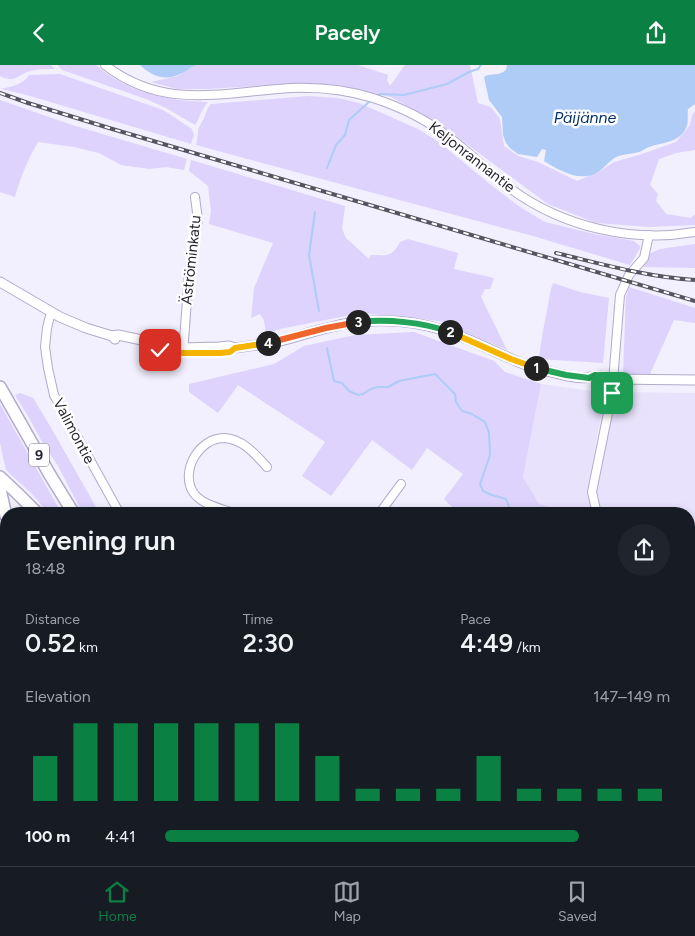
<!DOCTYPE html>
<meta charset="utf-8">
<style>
:root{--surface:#171b24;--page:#20242c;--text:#f1f3f6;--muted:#9ea1a6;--line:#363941;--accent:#0b8043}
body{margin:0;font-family:Figtree,sans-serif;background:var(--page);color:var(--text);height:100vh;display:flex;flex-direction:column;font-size:19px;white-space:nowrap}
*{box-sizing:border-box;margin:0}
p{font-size:16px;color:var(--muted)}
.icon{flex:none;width:28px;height:28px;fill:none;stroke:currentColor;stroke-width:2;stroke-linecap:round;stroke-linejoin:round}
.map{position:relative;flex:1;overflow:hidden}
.details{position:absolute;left:0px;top:442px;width:695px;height:359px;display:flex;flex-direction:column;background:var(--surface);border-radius:20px 20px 0 0;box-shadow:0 2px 8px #0003}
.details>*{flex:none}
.pin{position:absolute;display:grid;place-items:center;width:42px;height:42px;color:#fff;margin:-21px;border-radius:10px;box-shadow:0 2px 8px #0006}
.km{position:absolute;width:25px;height:25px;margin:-12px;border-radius:50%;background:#222;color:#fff;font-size:14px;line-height:25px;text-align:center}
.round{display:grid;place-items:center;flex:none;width:52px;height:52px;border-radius:26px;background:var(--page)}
.headline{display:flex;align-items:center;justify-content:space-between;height:85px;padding:0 25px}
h1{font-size:28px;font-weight:600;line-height:38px}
.stats{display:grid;grid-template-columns:repeat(3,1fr);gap:8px;height:85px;padding:5px 25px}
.stats div{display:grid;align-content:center}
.stats b{font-size:25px;font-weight:600}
.stats small{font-size:14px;font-weight:400}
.stats p{font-size:14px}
.chart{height:140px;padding:10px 25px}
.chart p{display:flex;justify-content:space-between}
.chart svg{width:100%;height:90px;margin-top:5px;stroke:var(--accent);stroke-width:6}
ul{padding:0 25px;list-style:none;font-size:16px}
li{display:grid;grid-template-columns:80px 60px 1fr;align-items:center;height:38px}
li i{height:12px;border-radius:6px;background:var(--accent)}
header{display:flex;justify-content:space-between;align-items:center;height:65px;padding:0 25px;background:var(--accent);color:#fff;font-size:22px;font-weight:600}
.tabs{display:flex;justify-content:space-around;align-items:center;height:70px;border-top:1px solid var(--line);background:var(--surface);font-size:14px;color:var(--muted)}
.tabs a{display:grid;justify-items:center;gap:2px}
.tabs .current{color:var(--accent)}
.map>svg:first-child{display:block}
</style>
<header><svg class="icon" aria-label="back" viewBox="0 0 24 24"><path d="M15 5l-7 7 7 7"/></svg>Pacely<svg class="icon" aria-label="share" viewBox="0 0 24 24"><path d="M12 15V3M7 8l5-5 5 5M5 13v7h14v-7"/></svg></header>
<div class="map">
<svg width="695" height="801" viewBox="0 0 695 801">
<rect width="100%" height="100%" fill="#f2effe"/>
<g fill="#e8e2fc">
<polygon points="541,319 605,328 587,427 593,449 579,449 539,439 523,412"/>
<polygon points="615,327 695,328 695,476 689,476 689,449 601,449 596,427"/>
</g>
<g fill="#ddd3fd">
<path d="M 0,0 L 51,0 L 55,4 C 47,4 38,4 30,6 C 18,9 16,19 0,11 Z"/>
<path d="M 58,0 L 96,0 C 117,19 146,30 173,34 C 185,36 197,36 208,37 C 202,43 200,52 195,60 L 166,43 L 146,34 L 62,5 Z"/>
<polygon points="196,0 358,0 388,10 387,15 390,21 405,0 470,0 478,38 491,42 500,54 504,81 518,91 538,97 577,116 600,106 614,97 639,90 676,77 690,60 692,50 695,46 695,85 676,88 659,94 650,120 658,129 656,136 666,149 691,153 695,149 695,160 649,162 596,158 548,139 438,58 391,32 338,20 302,18 208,24 177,24 151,17 178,11"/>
<path d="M 60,9 L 163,45 L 192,64 L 194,70 L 191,79 L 27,30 L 1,24 C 12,21 23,20 29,10 Z"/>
<polygon points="308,31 338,33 359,38 418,64 440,78 491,120 520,142 545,157 594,169 634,176 640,181 640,183 630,200 533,171 196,80 198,69 198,64 203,55 208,43 211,39"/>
<path d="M 0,35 L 72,60 L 187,94 L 184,105 L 166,102 L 149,104 L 121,100 L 99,88 L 74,82 L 38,77 C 28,94 20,113 15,132 L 0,127 Z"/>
<path d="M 191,95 L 345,141 L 342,164 L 346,173 L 369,194 L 371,190 C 388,190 391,193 400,177 L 408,174 L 458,188 L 454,204 L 494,213 L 490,224 L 485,224 L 481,232 L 507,285 L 440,256 L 361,248 L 280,264 L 266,269 L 264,255 L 260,249 L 251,253 L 254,223 L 273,178 L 209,159 L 211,146 L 208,121 L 189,106 Z"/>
<polygon points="695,179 695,203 642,202 651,188 660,184"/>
<path d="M 553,218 L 580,227 L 609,233 L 603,298 L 539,294 C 541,276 544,259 548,241 C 549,233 550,226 553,218 Z"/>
<polygon points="629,222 695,243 695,258 674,255 650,309 623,309 626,232"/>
<polygon points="414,267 494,296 505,307 541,319 523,412 539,439 579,449 459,449 444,434 463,409 427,383 412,405 372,375 331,431 302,411 325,377 238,320 218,348 189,327 189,319 274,299 304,281 355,270"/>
<polygon points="20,328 33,333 50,361 100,449 83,449 58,401 41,375 28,351 15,330"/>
<polygon points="0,339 62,449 49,449 32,429 6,405 0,378"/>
<polygon points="0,514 6,520 6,795 242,795 245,801 0,801"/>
<polygon points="689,562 695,563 695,739 689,740"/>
<polygon points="689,749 695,749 695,801 683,801 658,795 689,795"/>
</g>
<g fill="#aeccf5">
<path d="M 140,0 L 196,0 C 190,3 184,8 178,10 C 164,16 150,10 140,0 Z"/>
<path d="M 507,0 L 695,0 L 695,39 L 688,44 C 687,51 689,57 686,63 C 679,78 663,77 649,82 C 646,83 642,86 639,87 C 631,89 623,89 616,92 C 606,98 600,110 587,111 C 572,113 557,104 544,96 L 546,85 L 542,84 L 537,92 L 518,89 L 510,83 L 506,78 L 503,70 L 502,52 L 489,35 L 484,12 C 492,7 498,12 506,5 Z"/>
<polygon points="488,795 541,795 539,801 497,801 496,799 490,801 487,799"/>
</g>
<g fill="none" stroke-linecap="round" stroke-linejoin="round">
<g stroke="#aeccf5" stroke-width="2">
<polyline points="379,29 404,30 447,19 469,7 478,4 481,0"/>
<polyline points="327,103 336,80 345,70 349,55 370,36"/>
<polyline points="315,147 309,190 319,246"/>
<polyline points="327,283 334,316 342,318 349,326 358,330 363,329 371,324 378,322 388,322 399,316 435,309 455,329 456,337 462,346 472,349 485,357 489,368 490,390 480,419 483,426 492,430 506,434 512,449"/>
<polyline points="689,708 695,706"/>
</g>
<g stroke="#b2aacc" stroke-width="10">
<g id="minor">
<path d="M 105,0 C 164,46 223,27 291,23 C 318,22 347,25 373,33 C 401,42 427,55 450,73 C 471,89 490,108 511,124 C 563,162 632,178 695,167"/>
<polyline points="51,247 47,263 45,282 48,303 54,330 120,449"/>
<polyline points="183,288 189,209 198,155 195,132"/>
<path d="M 237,449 C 223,444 201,440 193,427 C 180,406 199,373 224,373 C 243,374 255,389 267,402"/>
<polyline points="379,449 401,419"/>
<polyline points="597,449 592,427 612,328 620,230 629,210 644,193 649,170"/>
<polyline points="689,479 695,479"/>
<polyline points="689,513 695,502"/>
<polyline points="404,795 411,801"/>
<polyline points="600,801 600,795"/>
</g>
</g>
<g stroke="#b2aacc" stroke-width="11">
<g id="major">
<polyline points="0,217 60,252 86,263 112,271 115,274"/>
<path d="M 112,271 L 118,270 L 161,279 L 183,283 L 219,282 L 229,281 L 235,283 C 250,281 265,279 280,276 C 303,270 326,262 350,258 C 380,254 414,256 443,265 C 476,275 505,294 538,304 C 548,306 558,309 568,311 C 574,312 584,314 590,312 C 598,311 604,310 612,314"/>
<polyline points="608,316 612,314 695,315"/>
</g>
</g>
<g stroke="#b2aacc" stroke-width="14">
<g id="highway">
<polyline points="0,322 50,410 74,449"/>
<polyline points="0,412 17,428 38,449"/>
<polyline points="0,424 6,451"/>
<polyline points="0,499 6,507"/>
<polyline points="317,795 325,801"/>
<polyline points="366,795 372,801"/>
</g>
</g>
<use href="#minor" stroke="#fff" stroke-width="8"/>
<use href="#major" stroke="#fff" stroke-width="9"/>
<use href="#highway" stroke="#fff" stroke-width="11"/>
<g stroke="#575462" stroke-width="4">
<g id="rail">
<polyline points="0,28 28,38 109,63 695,236"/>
<path d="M 556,188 C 602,199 647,212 695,215"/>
</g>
</g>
<use href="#rail" stroke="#fff" stroke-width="2" stroke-dasharray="5.5" stroke-linecap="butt"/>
</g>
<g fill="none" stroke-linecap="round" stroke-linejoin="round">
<g stroke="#fff" stroke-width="10">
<polyline id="split-1" points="536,303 566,310 589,313 595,310 606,311 613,314 612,328"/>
</g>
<g stroke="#fff" stroke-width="10">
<polyline id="split-2" points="450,267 511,294 536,303"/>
</g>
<g stroke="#fff" stroke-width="10">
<path id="split-3" d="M 358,257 C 388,254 422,257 450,267"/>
</g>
<g stroke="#fff" stroke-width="10">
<polyline id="split-4" points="268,278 326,263 358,257"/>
</g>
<g stroke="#fff" stroke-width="10">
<polyline id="split-5" points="160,285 183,288 219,288 230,287 235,283 268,278"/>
</g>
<use href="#split-1" stroke="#22a559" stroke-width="6"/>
<use href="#split-2" stroke="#f5b400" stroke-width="6"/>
<use href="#split-3" stroke="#22a559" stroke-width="6"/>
<use href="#split-4" stroke="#f0652b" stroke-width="6"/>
<use href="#split-5" stroke="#f5b400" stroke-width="6"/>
</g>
<g text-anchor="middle" stroke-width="5" stroke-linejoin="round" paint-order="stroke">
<rect fill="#fff" stroke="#68666f" stroke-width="1" x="29" y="378.5" width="20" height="23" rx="4"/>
<g font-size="14" font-weight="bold" fill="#272431">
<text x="39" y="395">9</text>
</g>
<g font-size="15" fill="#272431" stroke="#fff">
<text transform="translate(472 92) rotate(38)" y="5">Keljonrannantie</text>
<text transform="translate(191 195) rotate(-84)" y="5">Äströminkatu</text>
<text transform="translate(74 366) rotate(62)" y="5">Valimontie</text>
</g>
<g font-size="16" font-style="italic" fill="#00316a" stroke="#fff">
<text x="585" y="58">Päijänne</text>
</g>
</g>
</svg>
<div class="pin" style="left:612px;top:328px;background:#1e9e55"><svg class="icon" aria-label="arrive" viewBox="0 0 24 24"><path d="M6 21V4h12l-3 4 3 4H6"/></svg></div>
<div class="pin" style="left:160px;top:285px;background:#d93025"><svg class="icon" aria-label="check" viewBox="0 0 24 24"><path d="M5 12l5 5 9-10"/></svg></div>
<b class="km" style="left:536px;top:303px">1</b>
<b class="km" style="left:450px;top:267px">2</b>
<b class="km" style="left:358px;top:257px">3</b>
<b class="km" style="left:268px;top:278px">4</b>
<section class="details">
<div class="headline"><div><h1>Evening run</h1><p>18:48</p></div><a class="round"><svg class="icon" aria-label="share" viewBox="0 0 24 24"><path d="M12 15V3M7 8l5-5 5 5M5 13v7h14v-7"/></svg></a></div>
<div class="stats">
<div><p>Distance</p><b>0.52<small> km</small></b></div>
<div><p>Time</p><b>2:30</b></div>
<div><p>Pace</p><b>4:49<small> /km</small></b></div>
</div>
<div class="chart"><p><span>Elevation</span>147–149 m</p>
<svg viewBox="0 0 160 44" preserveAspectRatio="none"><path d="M5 44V22M15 44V6M25 44V6M35 44V6M45 44V6M55 44V6M65 44V6M75 44V22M85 44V38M95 44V38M105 44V38M115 44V22M125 44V38M135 44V38M145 44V38M155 44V38"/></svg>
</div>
<ul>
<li><b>100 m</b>4:41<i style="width:82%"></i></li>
</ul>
</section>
</div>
<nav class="tabs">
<a class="current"><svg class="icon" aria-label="home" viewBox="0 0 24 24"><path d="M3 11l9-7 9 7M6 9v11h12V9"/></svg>Home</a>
<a><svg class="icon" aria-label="map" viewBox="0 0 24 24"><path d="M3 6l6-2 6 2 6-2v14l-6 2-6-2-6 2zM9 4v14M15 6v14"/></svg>Map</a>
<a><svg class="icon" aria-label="saved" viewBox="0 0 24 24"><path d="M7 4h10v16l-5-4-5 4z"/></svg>Saved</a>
</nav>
